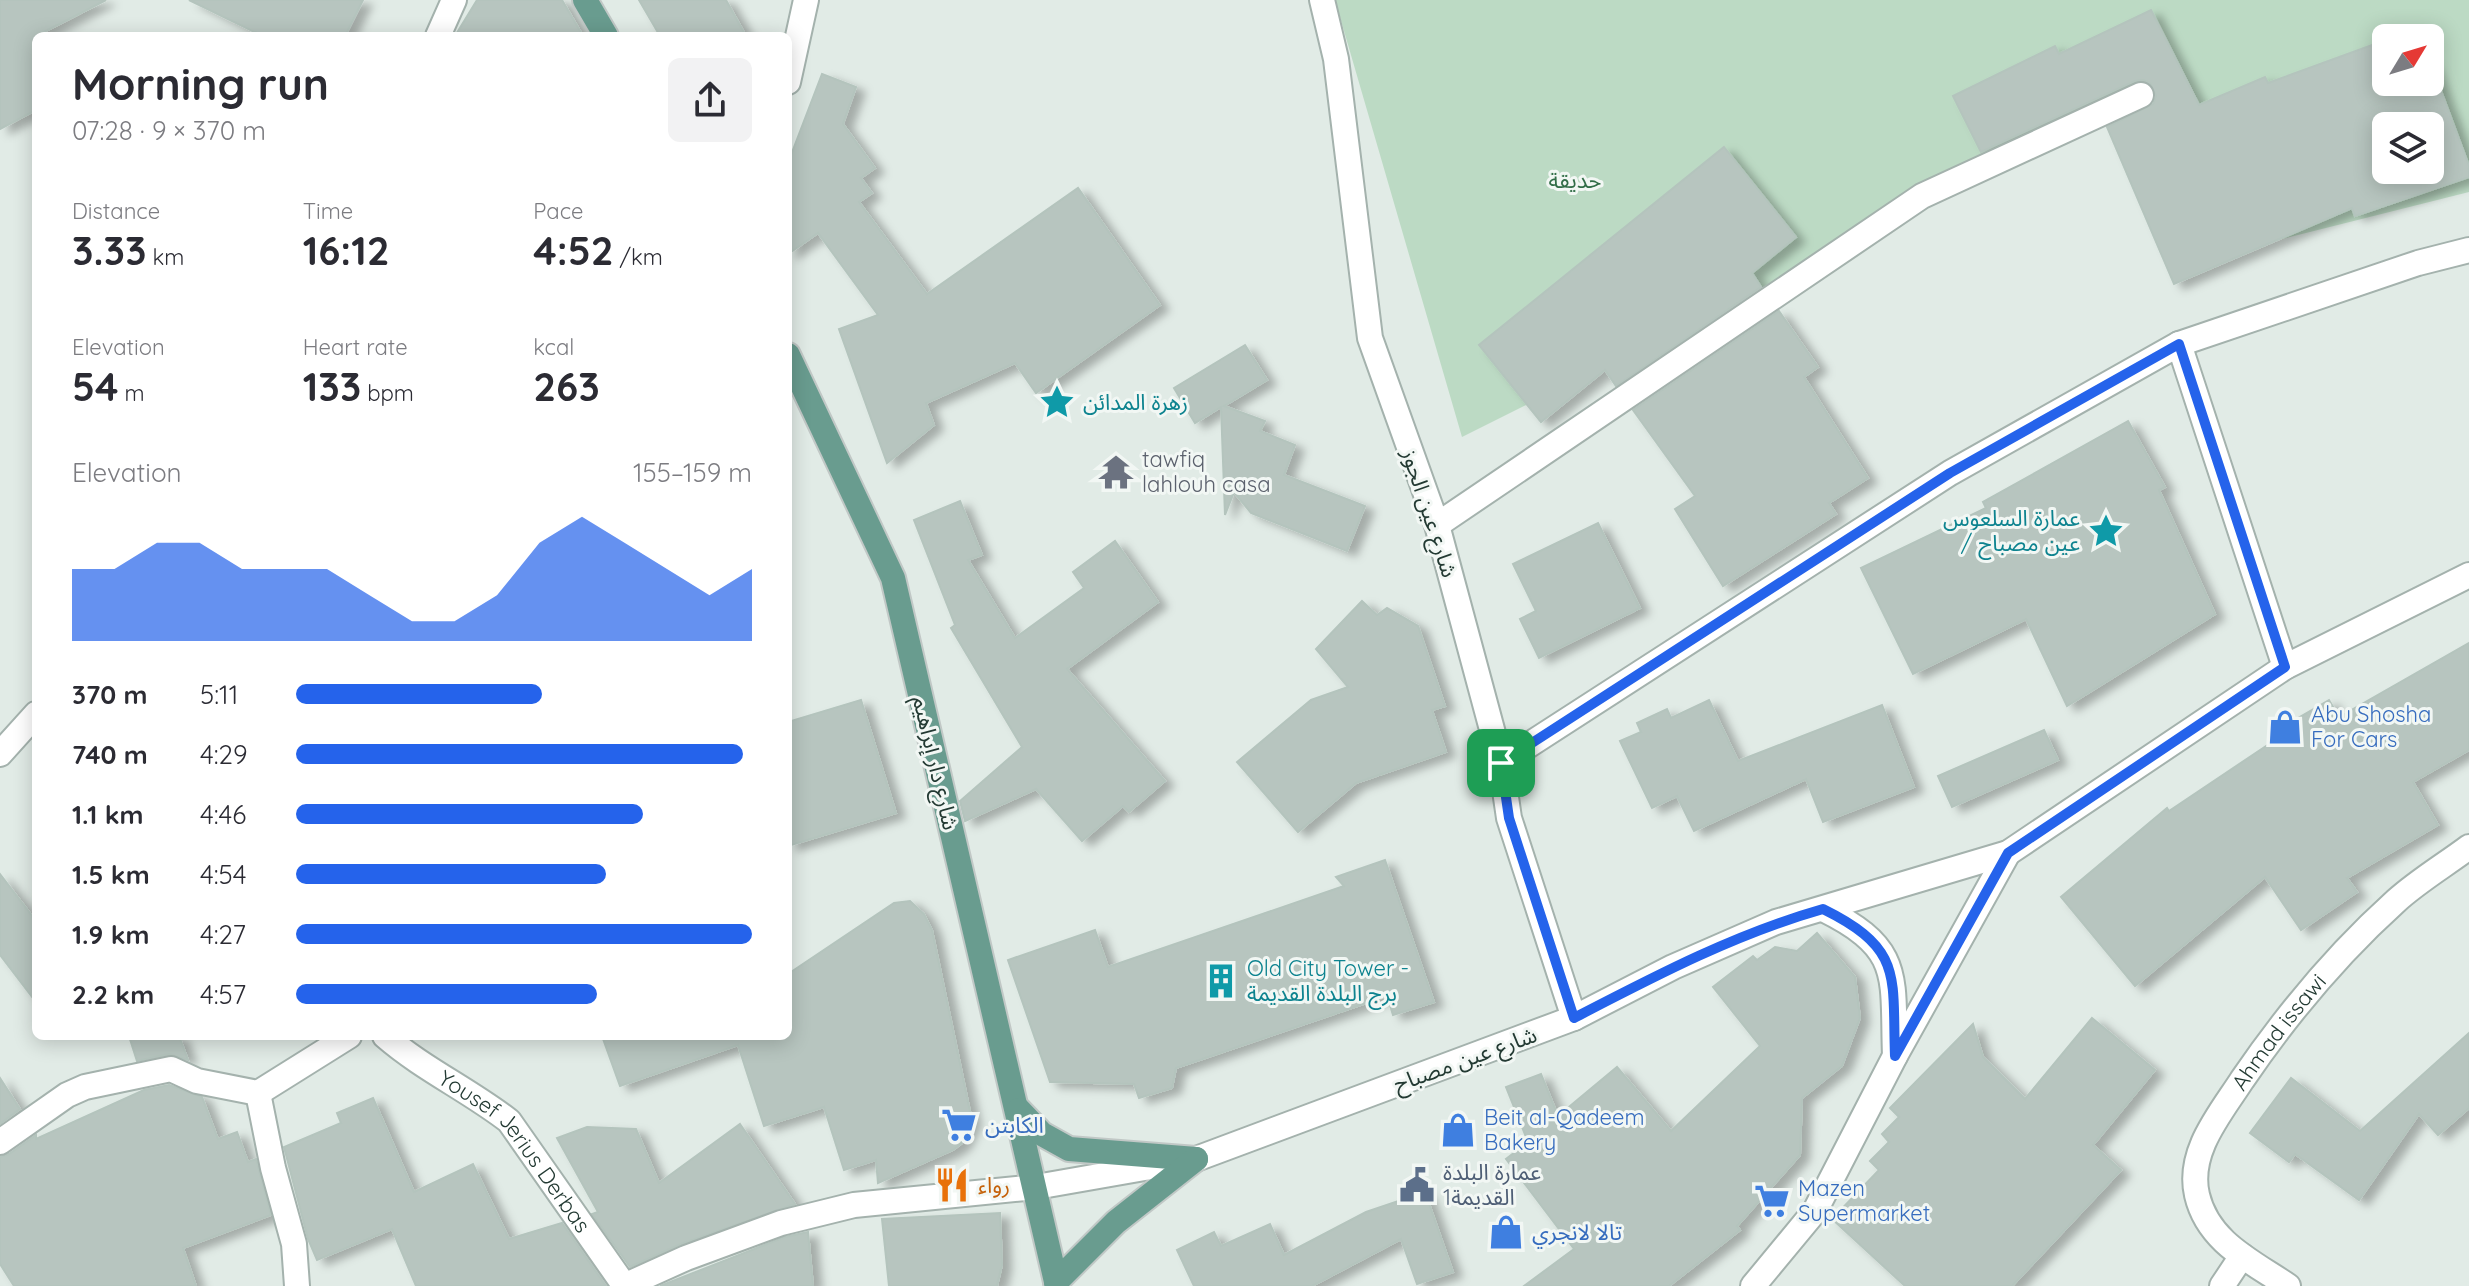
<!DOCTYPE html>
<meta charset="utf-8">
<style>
:root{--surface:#fff;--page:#f2f2f3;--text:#2b2b33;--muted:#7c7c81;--accent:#2563eb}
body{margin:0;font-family:Quicksand,"Noto Sans Arabic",sans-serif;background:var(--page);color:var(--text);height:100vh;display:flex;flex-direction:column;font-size:30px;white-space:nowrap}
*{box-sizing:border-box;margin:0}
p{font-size:26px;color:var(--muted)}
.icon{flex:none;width:44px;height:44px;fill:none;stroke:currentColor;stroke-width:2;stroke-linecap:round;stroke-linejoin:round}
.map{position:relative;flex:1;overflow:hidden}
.details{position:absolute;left:32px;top:32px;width:760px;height:1008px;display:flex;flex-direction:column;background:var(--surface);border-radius:12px;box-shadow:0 4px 20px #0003}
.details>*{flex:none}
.needle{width:52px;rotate:52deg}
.tools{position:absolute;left:2372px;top:24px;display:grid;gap:16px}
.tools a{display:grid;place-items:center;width:72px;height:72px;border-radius:12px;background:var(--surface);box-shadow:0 4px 20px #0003;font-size:40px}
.pin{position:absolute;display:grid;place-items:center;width:68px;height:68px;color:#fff;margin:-34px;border-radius:16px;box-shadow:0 4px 12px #0006}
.round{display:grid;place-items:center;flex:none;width:84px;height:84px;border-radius:12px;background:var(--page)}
.headline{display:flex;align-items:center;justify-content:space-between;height:136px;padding:0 40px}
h1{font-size:44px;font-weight:700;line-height:60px}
.metrics{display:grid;grid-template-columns:repeat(3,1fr);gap:12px;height:136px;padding:8px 40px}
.metrics div{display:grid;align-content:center}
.metrics b{font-size:40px;font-weight:700}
.metrics small{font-size:22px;font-weight:400}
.metrics p{font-size:22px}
.chart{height:224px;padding:16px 40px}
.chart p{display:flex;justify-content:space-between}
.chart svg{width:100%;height:144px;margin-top:8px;fill:var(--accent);opacity:.7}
ul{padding:0 40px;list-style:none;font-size:26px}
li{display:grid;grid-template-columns:128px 96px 1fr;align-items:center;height:60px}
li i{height:20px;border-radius:10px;background:var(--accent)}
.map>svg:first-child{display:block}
</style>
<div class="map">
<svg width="2469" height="1286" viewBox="0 0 2469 1286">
<defs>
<filter id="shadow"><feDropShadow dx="9" dy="5" stdDeviation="4" flood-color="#0004"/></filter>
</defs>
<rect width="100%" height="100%" fill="#e1ebe6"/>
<path fill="#bcdac4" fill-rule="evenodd" d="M 1335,0 L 2469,0 L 2469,192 L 2214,256 L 2183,77 L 1462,437 ZM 2386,38 L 2430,38 L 2430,82 L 2386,82 ZM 2386,126 L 2430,126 L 2430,170 L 2386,170 Z"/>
<g fill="#b7c5bf" stroke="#b4c4bd" stroke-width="2" fill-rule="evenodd" filter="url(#shadow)">
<polygon points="0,0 106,0 36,36 36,110 0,129"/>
<polygon points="189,0 363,0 345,36 263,36"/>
<polygon points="477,0 562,0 583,36 455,36"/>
<polygon points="639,0 726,0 746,36 660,36"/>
<path d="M 2151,10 L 2199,105 L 2265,77 L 2268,83 L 2386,40 L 2386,82 L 2430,82 L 2430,61 L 2469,166 L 2469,177 L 2355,216 L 2352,208 L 2174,284 L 2107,127 L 2153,104 L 2156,96 L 2150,83 L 2143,80 L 2135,81 L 1981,152 L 1953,96 L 2055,46 L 2059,54 ZM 2386,126 L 2430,126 L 2430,170 L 2386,170 Z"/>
<polygon points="2418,28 2421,38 2391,38"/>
<polygon points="822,74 856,87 843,124 875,168 861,178 872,193 859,202 927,294 1078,188 1160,305 1036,393 1015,363 926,403 934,425 887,463 839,329 878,315 818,233 788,254 788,163"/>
<polygon points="1724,147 1796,237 1752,273 1761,287 1616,386 1605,370 1541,422 1479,345"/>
<polygon points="1779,311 1818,367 1804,377 1868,478 1829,503 1836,514 1723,586 1675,509 1695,496 1633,410"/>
<polygon points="1245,345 1267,380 1224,406 1265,421 1260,431 1295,445 1284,475 1365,506 1347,551 1251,513 1234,492 1225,515 1221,407 1195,423 1174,388"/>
<polygon points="2128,421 2165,487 2159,490 2215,614 2067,706 2026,619 1913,674 1861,568 1986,508 1983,502"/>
<polygon points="960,501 982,555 968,560 1015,638 1084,588 1073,572 1115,541 1158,602 1067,669 1165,781 1129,812 1123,806 1082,841 1036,789 965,821 960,801 1022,747 951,628 955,625 914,520"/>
<polygon points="1598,523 1640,608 1539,658 1520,619 1536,611 1513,564"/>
<polygon points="1362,601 1377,615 1387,608 1418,626 1445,706 1432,710 1446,752 1356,783 1298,832 1237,762 1311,700 1348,687 1316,649"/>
<polygon points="2469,643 2469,750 2413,782 2438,825 2347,878 2357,892 2301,930 2265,877 2135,986 2061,897 2167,808 2169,811 2284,734 2281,728 2329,700 2339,717"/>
<polygon points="861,700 896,813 788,846 788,722"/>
<polygon points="1709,700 1738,761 1882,705 1914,787 1823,822 1806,779 1694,831 1677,796 1652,808 1620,741 1641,732 1637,723 1667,709 1671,718"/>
<polygon points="2044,730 2058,760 1952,807 1938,776"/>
<polygon points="1385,860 1434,1002 1393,1015 1387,996 1176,1068 1172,1088 1139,1098 1134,1084 1050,1082 1008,960 1095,930 1108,967 1344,886 1336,877"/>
<polygon points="0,874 36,921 36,1002 0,955"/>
<polygon points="910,901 924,914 932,930 972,1121 962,1143 953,1150 878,1183 876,1160 844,1170 824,1107 764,1126 738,1045 620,1086 602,1036 788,1036 788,974 894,903"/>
<polygon points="1817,933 1855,977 1860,1018 1842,1066 1802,1098 1800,1155 1737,1226 1740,1230 1669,1286 1524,1286 1574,1249 1506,1159 1528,1142 1506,1087 1541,1074 1558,1116 1617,1067 1671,1131 1760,1046 1713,987 1753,956 1757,960 1775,947 1797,951"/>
<polygon points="2092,1018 2155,1070 2093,1145 2121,1170 2012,1286 1905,1286 1832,1219 1879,1170 1870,1161 1889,1142 1882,1134 1899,1117 1890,1108 1973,1024 1983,1057 2025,1099"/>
<polygon points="2469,1033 2469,1108 2438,1135 2419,1114 2359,1200 2295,1154 2289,1162 2250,1133 2291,1078 2360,1131"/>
<polygon points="129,1036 179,1036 188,1060 169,1054 137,1061"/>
<polygon points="0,1078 20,1109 0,1124"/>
<polygon points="169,1085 202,1097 218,1139 237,1132 248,1162 256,1159 271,1215 183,1248 196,1286 14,1286 0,1264 0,1157 9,1154 36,1135 36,1139 144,1090"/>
<polygon points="373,1098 414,1192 473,1164 509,1239 562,1223 606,1286 416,1286 392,1229 317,1260 308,1239 284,1147 341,1123 337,1113"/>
<polygon points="740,1124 795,1204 681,1244 630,1267 592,1214 598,1212 557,1138 587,1127 636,1129 659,1183"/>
<polygon points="1425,1192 1453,1272 1417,1284 1401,1239 1312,1286 1194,1286 1177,1250 1214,1232 1221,1246 1270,1224 1284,1255 1366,1212"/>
<polygon points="1000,1213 1002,1265 997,1286 889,1286 882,1219"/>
<polygon points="808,1232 813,1286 660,1286 785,1237"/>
</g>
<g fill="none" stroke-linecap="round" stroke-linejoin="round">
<g stroke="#a4b2ad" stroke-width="28">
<g id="minor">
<polyline points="1322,0 1336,59 1370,338 1437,525 1501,763 1509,818 1574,1018"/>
<polyline points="438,36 454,0"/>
<polyline points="788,82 806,0"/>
<polyline points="2179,344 2285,667"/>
<polyline points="1437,525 1922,196 2141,95"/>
<polyline points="0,754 36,714"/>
<polyline points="1501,763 1950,473 2179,344 2418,263 2469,250"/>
<path d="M 1823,909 C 1904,949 1892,976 1895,1056"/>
<path id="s1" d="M 385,1036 C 423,1069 469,1090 509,1121 L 624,1285"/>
<polyline points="258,1093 273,1168 294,1244 297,1286"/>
<polyline points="0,1142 67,1095 85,1087 171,1069 197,1081 258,1093 349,1036"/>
<polyline points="624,1286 686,1258 781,1223 854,1205 1036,1187 1196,1159 1574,1018 1673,967 1776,922 2008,853 2285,667 2469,575"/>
<polyline points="1753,1286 1815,1211 1895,1056 2008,853"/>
<polyline points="2222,1286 2242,1256"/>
<path id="s2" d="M 2288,1286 C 2251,1261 2208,1242 2197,1195 C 2187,1152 2220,1114 2242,1080 C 2287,1014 2336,955 2396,901 C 2418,881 2445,865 2469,847"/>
</g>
</g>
<g stroke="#c1c8c6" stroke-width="28">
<g id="major">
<polyline points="585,0 606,36"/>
<polyline points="788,355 893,578 1057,1286"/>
<polyline points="1019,1110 1042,1134 1069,1149 1196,1159"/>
<polyline points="1056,1282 1116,1222 1196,1159"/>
</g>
</g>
<use href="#minor" stroke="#fff" stroke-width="24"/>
<use href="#major" stroke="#699c8f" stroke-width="24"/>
</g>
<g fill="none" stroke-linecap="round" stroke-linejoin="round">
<g stroke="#fff" stroke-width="16">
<path id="route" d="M 2179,344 L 2285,667 L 2008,853 L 1895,1056 C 1892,976 1904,949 1823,909 C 1735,934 1655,976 1574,1018 L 1509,818 L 1501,763 L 1950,473 Z"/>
</g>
<use href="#route" stroke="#2563eb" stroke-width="10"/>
</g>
<defs>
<g id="sight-bare" transform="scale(2.76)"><path d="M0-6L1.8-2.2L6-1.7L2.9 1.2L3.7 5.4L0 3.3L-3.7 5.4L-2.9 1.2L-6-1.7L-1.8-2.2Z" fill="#0f9aa8" stroke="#f2f7f4" stroke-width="2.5" paint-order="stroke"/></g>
<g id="temple-bare" transform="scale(2.76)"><path d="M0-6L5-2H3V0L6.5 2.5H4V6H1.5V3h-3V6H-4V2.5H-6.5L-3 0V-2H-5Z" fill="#6b7280" stroke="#f2f7f4" stroke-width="2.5" paint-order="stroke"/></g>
<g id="shop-bare" transform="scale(2.76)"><path d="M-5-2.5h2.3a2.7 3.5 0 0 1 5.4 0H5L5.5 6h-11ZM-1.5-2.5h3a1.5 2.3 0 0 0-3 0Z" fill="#3f7fe0" stroke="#f2f7f4" stroke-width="2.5" paint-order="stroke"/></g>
<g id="building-bare" transform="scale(2.76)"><path d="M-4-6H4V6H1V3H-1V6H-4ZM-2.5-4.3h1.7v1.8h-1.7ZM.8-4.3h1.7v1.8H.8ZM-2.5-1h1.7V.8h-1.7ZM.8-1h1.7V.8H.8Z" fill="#0f9aa8" stroke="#f2f7f4" stroke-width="2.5" paint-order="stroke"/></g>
<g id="supermarket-bare" transform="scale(2.76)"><path d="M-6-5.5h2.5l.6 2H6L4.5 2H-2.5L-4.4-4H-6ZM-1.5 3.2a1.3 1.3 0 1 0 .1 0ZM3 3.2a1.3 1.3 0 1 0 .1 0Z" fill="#3f7fe0" stroke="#f2f7f4" stroke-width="2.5" paint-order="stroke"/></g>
<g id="restaurant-bare" transform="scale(2.76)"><path d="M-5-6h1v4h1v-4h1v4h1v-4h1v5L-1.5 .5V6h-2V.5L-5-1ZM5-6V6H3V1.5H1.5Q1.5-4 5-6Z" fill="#e8710a" stroke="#f2f7f4" stroke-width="2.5" paint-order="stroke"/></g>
<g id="civic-bare" transform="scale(2.76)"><path d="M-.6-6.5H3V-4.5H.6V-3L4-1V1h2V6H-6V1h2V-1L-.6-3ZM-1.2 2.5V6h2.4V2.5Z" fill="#5c6f8a" stroke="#f2f7f4" stroke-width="2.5" paint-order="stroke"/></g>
</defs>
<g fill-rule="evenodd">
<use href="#sight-bare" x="1057" y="402"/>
<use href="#temple-bare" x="1116" y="472"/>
<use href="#sight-bare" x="2106" y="531"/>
<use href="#shop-bare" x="2285" y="727"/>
<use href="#building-bare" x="1221" y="981"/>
<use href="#supermarket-bare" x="959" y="1125"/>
<use href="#shop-bare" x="1458" y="1130"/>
<use href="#restaurant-bare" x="952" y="1185"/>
<use href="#civic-bare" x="1417" y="1185"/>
<use href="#supermarket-bare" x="1772" y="1201"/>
<use href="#shop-bare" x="1506" y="1232"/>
</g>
<g text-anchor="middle" stroke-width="6" stroke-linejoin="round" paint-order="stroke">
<g font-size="22" fill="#316d47" stroke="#f2f7f4">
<text x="1575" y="188">حديقة</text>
</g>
<g font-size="22" fill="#0d838f" stroke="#f2f7f4" text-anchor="start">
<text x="1083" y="410">زهرة المدائن</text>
<text x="2080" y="526" text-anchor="end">عمارة السلعوس<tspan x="2080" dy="25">/ عين مصباح</tspan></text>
<text x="1247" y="976">Old City Tower -<tspan x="1247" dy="25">برج البلدة القديمة</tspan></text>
</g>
<g font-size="22" fill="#5b616d" stroke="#f2f7f4" text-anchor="start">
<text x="1142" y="467">tawfiq<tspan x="1142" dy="25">lahlouh casa</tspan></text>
</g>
<g font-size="22" fill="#233a33" stroke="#f2f7f4">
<text transform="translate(1430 513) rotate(72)" y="8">شارع عين الجوز</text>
<text transform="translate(936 763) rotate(77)" y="8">شارع دار إبراهيم</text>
<text dy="8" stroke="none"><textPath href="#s2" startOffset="320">Ahmad issawi</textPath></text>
<text transform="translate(1465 1059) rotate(-20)" y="8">شارع عين مصباح</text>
<text dy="8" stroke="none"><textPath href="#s1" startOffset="176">Yousef Jerius Derbas</textPath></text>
</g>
<g font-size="22" fill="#366cbe" stroke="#f2f7f4" text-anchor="start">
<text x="2311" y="722">Abu Shosha<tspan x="2311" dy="25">For Cars</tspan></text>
<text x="1484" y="1125">Beit al-Qadeem<tspan x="1484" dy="25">Bakery</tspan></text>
<text x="985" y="1133">الكابتن</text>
<text x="1798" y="1196">Mazen<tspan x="1798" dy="25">Supermarket</tspan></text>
<text x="1532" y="1240">تالا لانجري</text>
</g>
<g font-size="22" fill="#4e5e75" stroke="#f2f7f4" text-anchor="start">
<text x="1443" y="1180">عمارة البلدة<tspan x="1443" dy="25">القديمة1</tspan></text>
</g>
<g font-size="22" fill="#c56008" stroke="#f2f7f4" text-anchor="start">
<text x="978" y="1193">رواء</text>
</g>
</g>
</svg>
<div class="tools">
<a><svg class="needle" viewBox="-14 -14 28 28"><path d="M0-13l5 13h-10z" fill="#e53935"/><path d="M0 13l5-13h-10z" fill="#7c7c81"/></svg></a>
<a><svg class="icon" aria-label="layers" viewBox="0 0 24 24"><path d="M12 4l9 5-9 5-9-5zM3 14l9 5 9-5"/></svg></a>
</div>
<div class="pin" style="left:1501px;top:763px;background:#1e9e55"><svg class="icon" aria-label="arrive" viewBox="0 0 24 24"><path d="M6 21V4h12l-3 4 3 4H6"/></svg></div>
<section class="details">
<div class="headline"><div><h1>Morning run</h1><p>07:28 · 9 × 370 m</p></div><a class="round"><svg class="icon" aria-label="share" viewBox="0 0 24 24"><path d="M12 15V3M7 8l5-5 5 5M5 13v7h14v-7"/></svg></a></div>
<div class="metrics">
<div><p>Distance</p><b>3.33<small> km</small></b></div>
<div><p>Time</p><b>16:12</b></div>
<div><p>Pace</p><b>4:52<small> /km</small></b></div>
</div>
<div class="metrics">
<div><p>Elevation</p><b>54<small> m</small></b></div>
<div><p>Heart rate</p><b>133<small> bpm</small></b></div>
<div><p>kcal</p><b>263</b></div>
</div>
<div class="chart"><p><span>Elevation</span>155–159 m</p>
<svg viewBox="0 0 160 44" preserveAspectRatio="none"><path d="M0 44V22L10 22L20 14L30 14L40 22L50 22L60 22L70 30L80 38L90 38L100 30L110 14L120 6L130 14L140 22L150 30L160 22V44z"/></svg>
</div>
<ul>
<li><b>370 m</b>5:11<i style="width:54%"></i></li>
<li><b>740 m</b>4:29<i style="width:98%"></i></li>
<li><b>1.1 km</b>4:46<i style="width:76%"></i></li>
<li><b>1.5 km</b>4:54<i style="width:68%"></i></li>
<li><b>1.9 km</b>4:27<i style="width:100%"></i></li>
<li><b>2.2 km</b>4:57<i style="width:66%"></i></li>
</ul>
</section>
</div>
